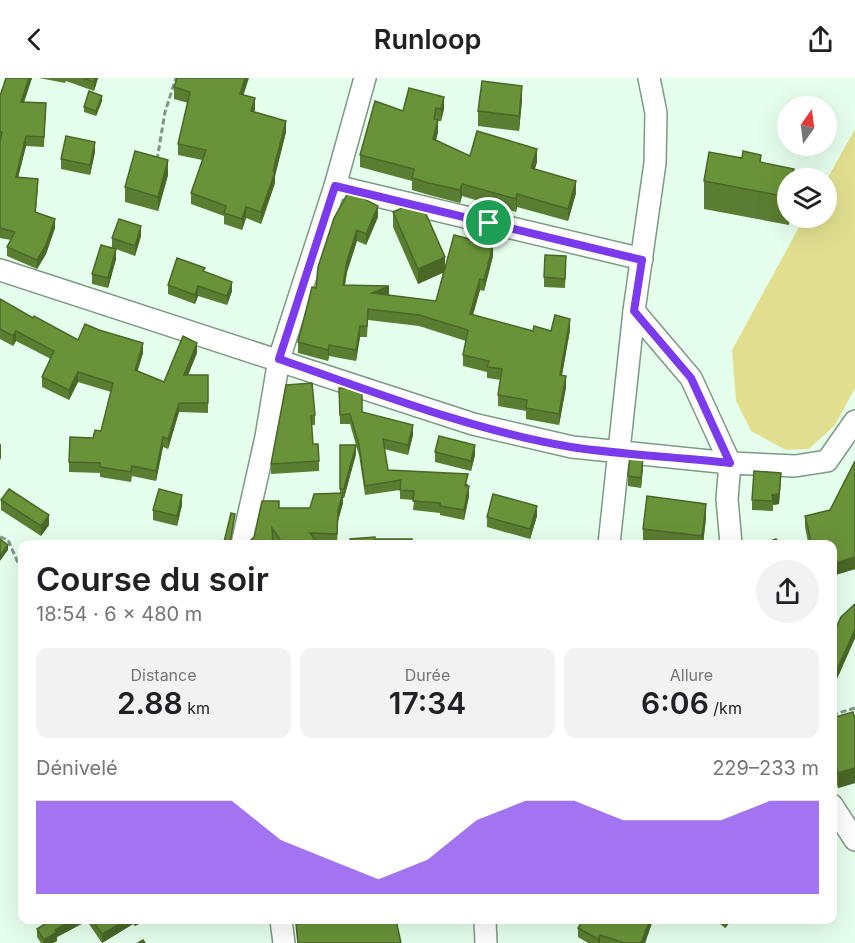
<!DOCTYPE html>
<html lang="fr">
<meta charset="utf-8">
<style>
:root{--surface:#fff;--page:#f2f2f2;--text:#202124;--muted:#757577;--accent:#7c3aed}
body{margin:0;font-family:Inter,sans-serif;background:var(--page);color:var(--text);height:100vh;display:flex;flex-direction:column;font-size:22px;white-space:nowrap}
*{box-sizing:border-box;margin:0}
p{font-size:20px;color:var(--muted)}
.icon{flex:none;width:33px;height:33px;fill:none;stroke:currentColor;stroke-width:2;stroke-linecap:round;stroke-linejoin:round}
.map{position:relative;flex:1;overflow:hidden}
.details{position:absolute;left:18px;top:462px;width:819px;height:384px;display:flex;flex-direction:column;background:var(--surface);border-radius:12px;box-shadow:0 6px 24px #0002}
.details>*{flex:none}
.needle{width:39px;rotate:14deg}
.buttons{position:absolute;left:777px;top:18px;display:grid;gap:12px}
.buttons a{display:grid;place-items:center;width:60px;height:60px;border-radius:50%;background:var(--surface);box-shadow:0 6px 24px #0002;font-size:30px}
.pin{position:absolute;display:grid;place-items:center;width:51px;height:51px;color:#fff;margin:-26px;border:3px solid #fff;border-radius:50%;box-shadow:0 2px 6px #0007}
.round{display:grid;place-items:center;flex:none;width:63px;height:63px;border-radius:32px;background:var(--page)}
.head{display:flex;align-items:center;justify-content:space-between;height:102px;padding:0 18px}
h1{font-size:33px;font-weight:600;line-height:45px}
.stats{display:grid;grid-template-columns:repeat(3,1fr);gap:9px;height:102px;padding:6px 18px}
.stats div{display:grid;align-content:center;border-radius:12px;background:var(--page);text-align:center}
.stats b{font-size:30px;font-weight:600}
.stats small{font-size:16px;font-weight:400}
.stats p{font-size:16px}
.chart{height:168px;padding:12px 18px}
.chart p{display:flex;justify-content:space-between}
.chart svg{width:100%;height:108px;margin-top:6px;fill:var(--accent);opacity:.7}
header{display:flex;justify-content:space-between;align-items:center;height:78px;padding:0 18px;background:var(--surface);font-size:27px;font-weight:600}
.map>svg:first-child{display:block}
</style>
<header><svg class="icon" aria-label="back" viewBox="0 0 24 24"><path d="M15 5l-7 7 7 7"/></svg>Runloop<svg class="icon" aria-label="share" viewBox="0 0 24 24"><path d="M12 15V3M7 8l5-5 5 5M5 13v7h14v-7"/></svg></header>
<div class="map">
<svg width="855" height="865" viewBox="0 0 855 865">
<rect width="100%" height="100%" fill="#e6ffec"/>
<polygon fill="#e1df8e" points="855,51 855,310 835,347 809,371 786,372 751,353 736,323 732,272 804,140 826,140 827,101"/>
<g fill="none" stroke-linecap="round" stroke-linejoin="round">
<g stroke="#7e9985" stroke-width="24">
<g id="minor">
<polyline points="335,108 642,181"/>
<polyline points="0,192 473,346 572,369 730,385"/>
<polyline points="634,233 691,300 730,385"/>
<polyline points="242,466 266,359 279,281 335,108 365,0"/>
<polyline points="609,466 634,233 655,85 656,35 649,0"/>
<polyline points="731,466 727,421 730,385 795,388 827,383 855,343"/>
<polyline points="832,727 855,762"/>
<polyline points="281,842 284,865"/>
<polyline points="485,842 486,865"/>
</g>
</g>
<g stroke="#839588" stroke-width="3" stroke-dasharray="6 3" stroke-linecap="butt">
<polyline points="157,82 165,34 176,0"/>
<polyline points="0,459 8,462 22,494"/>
<polyline points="832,637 855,630"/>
</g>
<use href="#minor" stroke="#fff" stroke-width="21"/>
</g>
<g fill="#5a7e31">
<polygon points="6,0 32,0 24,24 46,25 44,69 26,68 18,99 38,110 36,134 55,150 46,176 37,191 7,178 7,169 11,162 0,160 0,18"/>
<polygon points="39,0 98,0 94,13 66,3 65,5"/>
<polygon points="174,9 243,17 255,31 254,34 286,54 275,98 275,105 261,146 246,140 242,152 224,146 224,138 191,126 191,115 202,82 178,77 178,66 188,25 174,21"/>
<polygon points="409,10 444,31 441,43 438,43 438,54 436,62 470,78 537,84 535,91 576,115 568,143 517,129 516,134 462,118 460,125 429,117 412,112 412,103 360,89 360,77 403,33"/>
<polygon points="522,22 519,53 478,48 478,33"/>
<polygon points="102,23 96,38 84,34 84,29"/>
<polygon points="95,74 90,97 61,91 61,81"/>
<polygon points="761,85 794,100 788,100 788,140 790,140 789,147 704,131 704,103"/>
<polygon points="168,97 158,133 125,124 125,109"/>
<polygon points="393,134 445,189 493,178 484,213 480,212 473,237 533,253 570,252 562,297 566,309 559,347 526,341 526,333 498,328 498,317 501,302 487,300 487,294 463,288 463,277 466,263 419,248 368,242 367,259 360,259 356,283 329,278 328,283 298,275 298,264 316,210 334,140 378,139 366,167 357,163 347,194 345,207 389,217 436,223 443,194 418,206 393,149"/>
<polygon points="141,158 135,178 116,171 116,181 108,210 92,206 92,196 112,170 112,160"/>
<polygon points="566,188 565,210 544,209 544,199"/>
<polygon points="205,194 232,213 227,227 198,218 195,226 168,216 168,207"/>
<polygon points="0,221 33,240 78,262 143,275 137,293 164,304 197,275 188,297 208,297 208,335 179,334 168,371 163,369 156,403 132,398 131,404 100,399 100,395 69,394 69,384 101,353 111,314 78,304 69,322 42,309 42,299 51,281 16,263 13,268 0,261"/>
<polygon points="286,307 315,337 315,347 312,347 313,366 319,383 319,393 271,396 271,386"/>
<polygon points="339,310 362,334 413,357 408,377 384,371 388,392 468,406 469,418 464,442 440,437 440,435 413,432 414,422 400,421 400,412 365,417 359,377 356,368 356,376 344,420 343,420 343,425 338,443 337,466 317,466 318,466 276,466 273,462 247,466 279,430 310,430 340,415 340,367 356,367 350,346 340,346"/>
<polygon points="435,374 475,377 471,393 435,384"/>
<polygon points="855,383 855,491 832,498 832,466 808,464 805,449 805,438 830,432"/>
<polygon points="643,389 641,410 628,408 628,398"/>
<polygon points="781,405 779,426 773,427 773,433 752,432 752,422"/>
<polygon points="1,422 49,447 41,458 1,432"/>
<polygon points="182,427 177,448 153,442 153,432"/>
<polygon points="537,438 530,461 487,449 487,439"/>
<polygon points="706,440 703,466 643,466 643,451"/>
<polygon points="855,526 855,560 836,603 832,602 832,559"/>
<polygon points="832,640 855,641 855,705 838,710 832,691"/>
<polygon points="42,842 147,842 135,848 133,846 102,865 87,843 57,859 57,863 53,865 41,865 37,859 37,851 43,847"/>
<polygon points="653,842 645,865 588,865 578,859 578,850 595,843"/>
<polygon points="715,842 732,842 725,850"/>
</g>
<g fill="#4a6728">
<polygon points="29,0 32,0 21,33 21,24"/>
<polygon points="95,0 98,0 94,13 94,4"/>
<polygon points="245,0 249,0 240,28 240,16"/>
<polygon points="522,8 522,22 519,53 519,38"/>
<polygon points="102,18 102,23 96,38 96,33"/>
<polygon points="444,19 444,31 441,43 441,31"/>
<polygon points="255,20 255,31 251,45 251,33"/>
<polygon points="438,42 438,54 433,73 433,61"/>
<polygon points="286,43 286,54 275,98 275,105 261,146 261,134"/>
<polygon points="26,58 26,68 16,108 16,99"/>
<polygon points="95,64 95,74 90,97 90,87"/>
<polygon points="537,71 537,84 531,102 531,90"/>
<polygon points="168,82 168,97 158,133 158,119"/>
<polygon points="576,103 576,115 568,143 568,131"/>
<polygon points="462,106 462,118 460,125 460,112"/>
<polygon points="517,116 517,129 516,134 516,121"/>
<polygon points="378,128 378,139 366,167 366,156"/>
<polygon points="246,129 246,140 242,152 242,141"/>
<polygon points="55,141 55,150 46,176 37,191 37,182"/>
<polygon points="141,148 141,158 135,178 135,168"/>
<polygon points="357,152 357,163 347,194 343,218 343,207 347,183"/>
<polygon points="493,167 493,178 484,213 484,202"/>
<polygon points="116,171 116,181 108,210 108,200"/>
<polygon points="445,179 445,194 418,206 418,191"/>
<polygon points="480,201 480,212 470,247 470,236"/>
<polygon points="232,204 232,213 227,227 227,218"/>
<polygon points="198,208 198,218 195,226 195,217"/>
<polygon points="389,208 389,219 372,215"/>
<polygon points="570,241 570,252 560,308 560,297"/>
<polygon points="360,248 360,259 356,283 356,272"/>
<polygon points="16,253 16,263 13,268 13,258"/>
<polygon points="143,265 143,275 135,302 135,292"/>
<polygon points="197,265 197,275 184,307 184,297"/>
<polygon points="329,267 329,278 328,283 328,272"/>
<polygon points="78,294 78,304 69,322 69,312"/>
<polygon points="566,298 566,309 559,347 559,336"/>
<polygon points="179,325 179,334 168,371 168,361"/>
<polygon points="413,347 413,357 408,377 408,367"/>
<polygon points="163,359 163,369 156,403 156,393"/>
<polygon points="1,365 1,380 0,382 0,367"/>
<polygon points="356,367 356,376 344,420 344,411"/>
<polygon points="475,367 475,377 471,393 471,383"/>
<polygon points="643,379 643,389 641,410 641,400"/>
<polygon points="781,395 779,426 773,427 772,417"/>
<polygon points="469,408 469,418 464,442 464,432"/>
<polygon points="343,415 343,425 338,443 337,466 338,432"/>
<polygon points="182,417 182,427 177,448 177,438"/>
<polygon points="706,426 706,440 703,466 702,466 702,458"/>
<polygon points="537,428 537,438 530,461 530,451"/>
<polygon points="49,437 49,447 41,458 41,448"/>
<polygon points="8,467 8,472 0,483 0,478"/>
<polygon points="855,479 855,491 832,498 832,486"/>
<polygon points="855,551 855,560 836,603 836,594"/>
<polygon points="855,690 855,705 838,710 838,695"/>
<polygon points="73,842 87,842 87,843 57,859 57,863 53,865 44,865 44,862 55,852"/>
<polygon points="127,842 133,842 133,846 102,865 102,856"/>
<polygon points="135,842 147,842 135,848"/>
<polygon points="394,842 407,842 394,846"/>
<polygon points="650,842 653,842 645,865 641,865"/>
<polygon points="725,842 732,842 725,850"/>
<polygon points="600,857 600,865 598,865 598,861"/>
</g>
<g fill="#699339" stroke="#4a6728" stroke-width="1.5">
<polygon points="6,0 29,0 21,24 46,25 44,59 26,58 16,99 38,101 35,134 55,141 46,167 37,182 7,169 15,154 0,150 0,64 2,54 0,54 0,18"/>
<polygon points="83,0 95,0 94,4"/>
<polygon points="177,0 245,0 240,16 255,20 251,33 286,43 273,93 275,94 261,134 246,129 242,141 224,135 226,128 191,115 206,72 178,66 190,14 174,9"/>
<polygon points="482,3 522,8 519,38 478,33"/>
<polygon points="409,10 444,19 441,31 436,30 434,41 438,42 433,61 470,78 477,53 537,71 531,90 576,103 568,131 517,116 516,121 462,106 460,112 429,105 412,100 414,91 360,77 375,23 403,33"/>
<polygon points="89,13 102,18 96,33 84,29"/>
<polygon points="66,58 95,64 90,87 61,81"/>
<polygon points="135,73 168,82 158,119 125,109"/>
<polygon points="743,73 761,77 760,84 794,91 792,100 788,100 788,119 704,103 709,74 742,80"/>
<polygon points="349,113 378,128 366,156 357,152 347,183 343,207 389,208 372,215 436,223 454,157 493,167 484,202 480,201 470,236 533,253 534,248 551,253 555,237 570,241 560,297 566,298 559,336 526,330 527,322 498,317 502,291 487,289 489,283 463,277 468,252 419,237 368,231 367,248 360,248 356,272 329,267 328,272 298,264 312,209 316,210 318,189 334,140"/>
<polygon points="414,125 422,127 445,179 418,191 393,134"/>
<polygon points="119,141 141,148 135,168 112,160"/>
<polygon points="101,167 116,171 108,200 92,196"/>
<polygon points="545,177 566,178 565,201 544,199"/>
<polygon points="177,180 205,190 203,193 232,204 227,218 198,208 195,217 168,207"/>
<polygon points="0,221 33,240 34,238 78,262 85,246 99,252 143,265 135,292 164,304 183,258 197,265 184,297 208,297 208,325 179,325 168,361 163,359 156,393 132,388 131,394 100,389 100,385 69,384 70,359 93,360 95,352 101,353 113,305 78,294 69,312 42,299 54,273 16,253 13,258 0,251"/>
<polygon points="312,305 315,337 311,338 313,366 318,366 319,383 271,386 286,307"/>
<polygon points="339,310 351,310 362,314 362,334 413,347 408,367 383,361 388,392 468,396 465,408 469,408 464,432 440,428 440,425 413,423 414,413 400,412 401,402 365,408 359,367 350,336 340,337"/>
<polygon points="439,358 475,367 471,383 435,374"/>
<polygon points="340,367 356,367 344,411 340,411"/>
<polygon points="630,378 643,379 641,400 628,398"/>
<polygon points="855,383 855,479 832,486 832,466 804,466 804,465 811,463 805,438 830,432"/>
<polygon points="754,393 781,395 779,416 772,417 773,423 752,422"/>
<polygon points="9,411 49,437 41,448 1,422"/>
<polygon points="159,411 182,417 177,438 153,432"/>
<polygon points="343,415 338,432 337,456 310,455 318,466 283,466 272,450 273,466 247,466 254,459 262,423 279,423 279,430 310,430 314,416"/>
<polygon points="493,416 537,428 530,451 487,439"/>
<polygon points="647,418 706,426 702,458 643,451"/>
<polygon points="231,435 235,436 230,465 224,464"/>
<polygon points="375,459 375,461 412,461 412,466 350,466 350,461"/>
<polygon points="0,461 8,467 0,478"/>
<polygon points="776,461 779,466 763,466"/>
<polygon points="855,526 855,551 836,594 832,593 832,559 841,539"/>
<polygon points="853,634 855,641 855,690 838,695 832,676 832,640"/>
<polygon points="44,842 73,842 55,852 57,854 44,862 37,851 45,846"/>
<polygon points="92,842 127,842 102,856"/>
<polygon points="326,842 396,842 401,865 298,865 296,846"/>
<polygon points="583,842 594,842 595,843 596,842 650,842 641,865 624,865 600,857 598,861 578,850"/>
<polygon points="143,862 145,865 138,865"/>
</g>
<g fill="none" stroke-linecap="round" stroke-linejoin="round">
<g stroke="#fff" stroke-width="12">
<path id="route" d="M 335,108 L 642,182 L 634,233 L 691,300 L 730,385 C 678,379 624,377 571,369 C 471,352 375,314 279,281 Z"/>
</g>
<use href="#route" stroke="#7c3aed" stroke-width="8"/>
</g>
</svg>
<div class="buttons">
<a><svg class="needle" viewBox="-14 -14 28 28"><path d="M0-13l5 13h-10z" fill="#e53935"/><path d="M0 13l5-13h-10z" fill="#757577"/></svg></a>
<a><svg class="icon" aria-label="layers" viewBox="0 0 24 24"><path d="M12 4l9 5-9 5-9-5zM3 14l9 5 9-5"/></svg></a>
</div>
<div class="pin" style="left:489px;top:145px;background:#1e9e55"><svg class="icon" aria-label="arrive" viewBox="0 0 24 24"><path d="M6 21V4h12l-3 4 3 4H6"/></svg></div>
<section class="details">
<div class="head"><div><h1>Course du soir</h1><p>18:54 · 6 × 480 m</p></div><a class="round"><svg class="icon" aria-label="share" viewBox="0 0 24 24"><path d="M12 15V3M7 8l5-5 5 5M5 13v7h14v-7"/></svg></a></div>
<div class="stats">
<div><p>Distance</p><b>2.88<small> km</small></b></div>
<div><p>Durée</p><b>17:34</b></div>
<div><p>Allure</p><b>6:06<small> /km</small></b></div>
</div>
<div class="chart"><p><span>Dénivelé</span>229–233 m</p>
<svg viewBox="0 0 160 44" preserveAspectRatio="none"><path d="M0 44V6L10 6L20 6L30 6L40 6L50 22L60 30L70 38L80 30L90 14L100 6L110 6L120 14L130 14L140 14L150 6L160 6V44z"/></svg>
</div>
</section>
</div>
